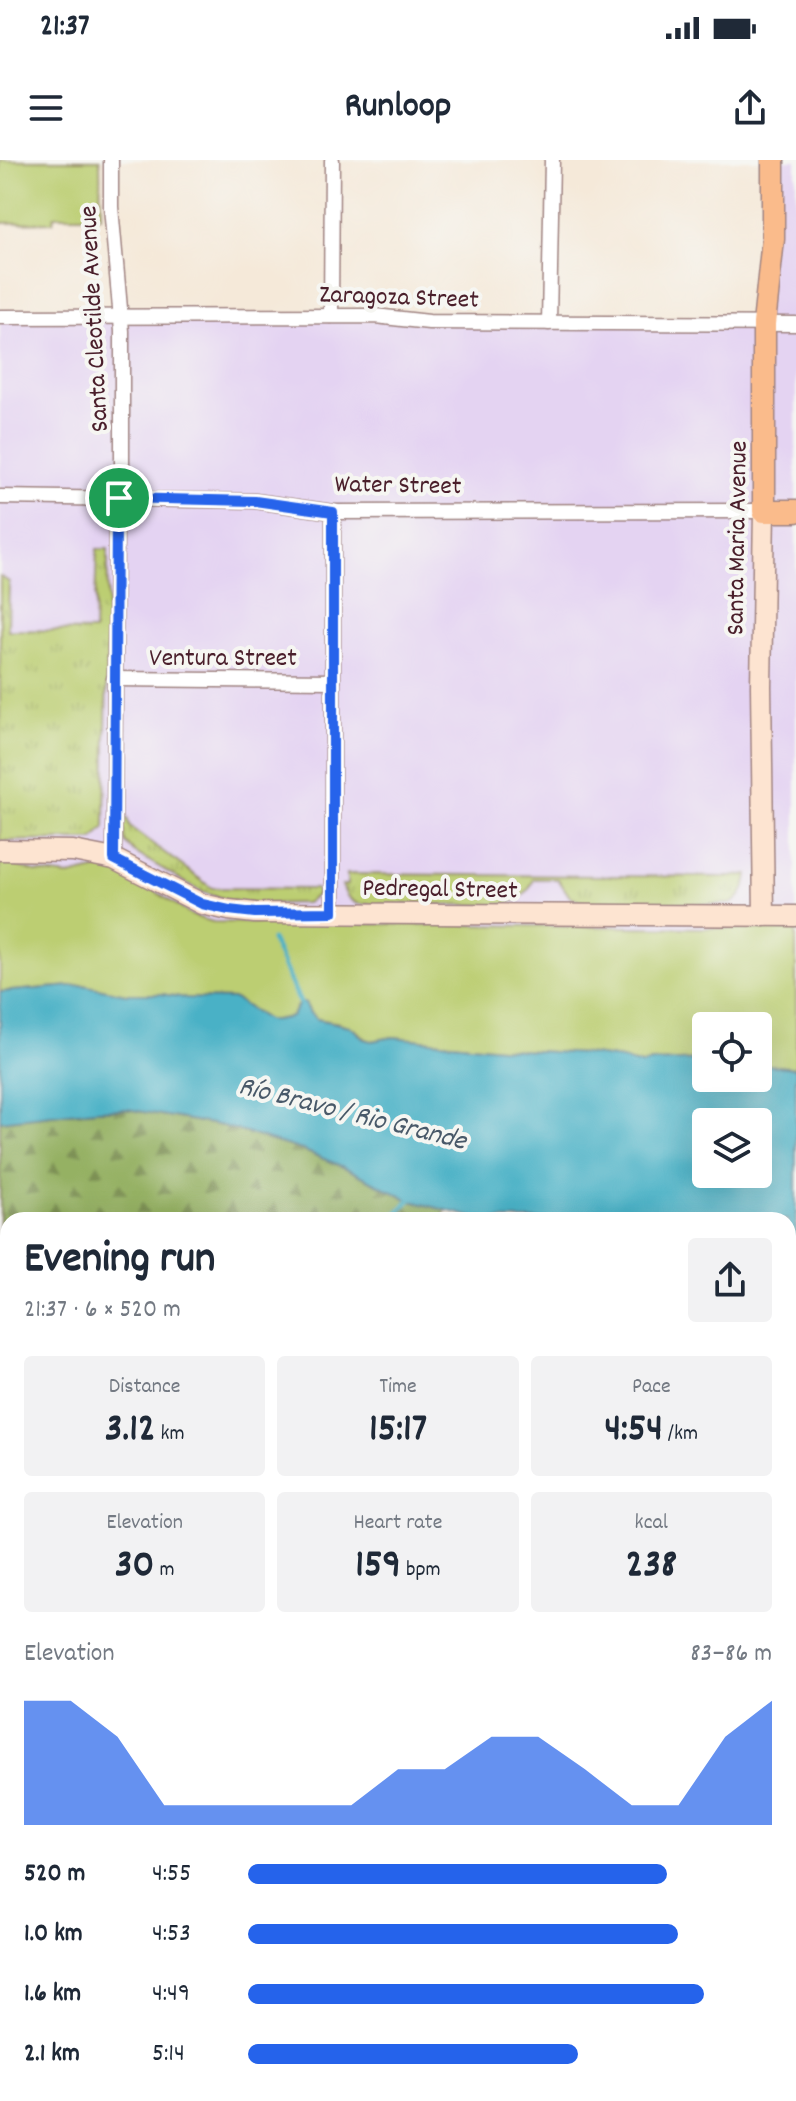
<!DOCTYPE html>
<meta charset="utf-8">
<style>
:root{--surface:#fff;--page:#f2f2f3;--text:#1f2937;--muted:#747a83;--accent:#2563eb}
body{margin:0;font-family:Dekko,sans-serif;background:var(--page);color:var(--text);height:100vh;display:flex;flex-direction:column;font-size:30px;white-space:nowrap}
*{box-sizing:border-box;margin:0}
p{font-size:26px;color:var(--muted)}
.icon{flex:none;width:44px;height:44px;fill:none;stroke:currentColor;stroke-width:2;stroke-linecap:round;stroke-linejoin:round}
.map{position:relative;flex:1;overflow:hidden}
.panel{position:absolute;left:0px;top:1052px;width:796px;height:890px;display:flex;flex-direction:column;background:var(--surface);border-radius:24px 24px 0 0;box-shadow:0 8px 32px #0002}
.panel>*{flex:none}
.tools{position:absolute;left:692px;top:852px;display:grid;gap:16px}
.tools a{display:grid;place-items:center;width:80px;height:80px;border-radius:8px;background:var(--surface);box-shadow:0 8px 32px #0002;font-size:40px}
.pin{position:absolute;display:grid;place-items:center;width:68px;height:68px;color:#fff;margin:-34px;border:4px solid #fff;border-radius:50%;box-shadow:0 2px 8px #0007}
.round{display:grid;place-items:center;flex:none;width:84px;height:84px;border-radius:8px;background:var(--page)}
.head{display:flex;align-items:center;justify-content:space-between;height:136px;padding:0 24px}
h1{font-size:44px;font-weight:700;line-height:60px}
.stats{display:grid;grid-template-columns:repeat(3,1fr);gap:12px;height:136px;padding:8px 24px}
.stats div{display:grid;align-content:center;border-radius:8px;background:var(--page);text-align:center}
.stats b{font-size:40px;font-weight:700}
.stats small{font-size:22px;font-weight:400}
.stats p{font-size:22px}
.chart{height:224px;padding:16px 24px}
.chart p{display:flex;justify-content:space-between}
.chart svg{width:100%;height:144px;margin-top:8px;fill:var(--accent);opacity:.7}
ul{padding:0 24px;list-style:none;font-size:26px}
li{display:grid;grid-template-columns:128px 96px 1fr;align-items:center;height:60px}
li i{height:20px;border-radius:10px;background:var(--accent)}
.status{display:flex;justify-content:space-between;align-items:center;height:56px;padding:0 40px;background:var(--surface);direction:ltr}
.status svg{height:22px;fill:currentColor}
header{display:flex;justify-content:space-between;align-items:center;height:104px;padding:0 24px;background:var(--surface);font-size:36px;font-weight:700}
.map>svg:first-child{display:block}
</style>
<div class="status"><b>21:37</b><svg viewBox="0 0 49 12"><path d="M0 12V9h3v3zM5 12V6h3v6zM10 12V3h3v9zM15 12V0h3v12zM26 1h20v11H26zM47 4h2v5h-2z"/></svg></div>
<header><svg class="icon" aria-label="menu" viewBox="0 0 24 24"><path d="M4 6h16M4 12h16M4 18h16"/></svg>Runloop<svg class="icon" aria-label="share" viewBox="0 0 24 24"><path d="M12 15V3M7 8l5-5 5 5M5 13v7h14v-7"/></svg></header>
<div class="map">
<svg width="796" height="1941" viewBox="0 0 796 1941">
<defs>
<pattern id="grass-tufts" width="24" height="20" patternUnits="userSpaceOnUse" patternTransform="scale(2)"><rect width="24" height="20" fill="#bcce72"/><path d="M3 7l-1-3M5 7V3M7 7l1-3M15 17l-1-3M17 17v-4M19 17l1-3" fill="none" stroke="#a3b063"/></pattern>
<pattern id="forest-firs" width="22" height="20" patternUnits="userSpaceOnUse" patternTransform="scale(2)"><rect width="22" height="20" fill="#95b164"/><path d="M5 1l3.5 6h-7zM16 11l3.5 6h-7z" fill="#7c8f53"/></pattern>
</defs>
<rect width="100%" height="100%" fill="#f6f6f2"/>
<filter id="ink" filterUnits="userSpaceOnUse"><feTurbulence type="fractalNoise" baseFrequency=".0125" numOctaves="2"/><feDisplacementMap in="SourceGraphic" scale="16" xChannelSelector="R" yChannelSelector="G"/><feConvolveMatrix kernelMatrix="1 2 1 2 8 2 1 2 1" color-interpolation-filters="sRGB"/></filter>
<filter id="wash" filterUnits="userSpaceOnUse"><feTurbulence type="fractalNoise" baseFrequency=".006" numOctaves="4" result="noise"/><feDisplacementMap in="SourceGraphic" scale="32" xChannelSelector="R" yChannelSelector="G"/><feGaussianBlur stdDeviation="1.8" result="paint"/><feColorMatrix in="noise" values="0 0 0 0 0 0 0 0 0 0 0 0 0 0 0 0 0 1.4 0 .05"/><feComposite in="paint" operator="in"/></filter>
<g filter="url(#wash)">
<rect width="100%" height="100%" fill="#f5e9d9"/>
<polygon fill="#e4d3f2" points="773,0 796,0 796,908 758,904 758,866 706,866 706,900 652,902 393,877 83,825 0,832 0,157 764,164"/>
<g fill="url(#grass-tufts)" stroke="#83764e" stroke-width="2">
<polygon points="97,389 108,389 105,668 93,680 0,681 0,416 9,422 8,470 94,471"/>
<polygon points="122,658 127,658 130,667 212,728 316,729 317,735 306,743 255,744 229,740 202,732 134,692 125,682"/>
<path d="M 347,714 L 731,717 L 748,714 C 747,727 741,739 730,744 L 587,744 L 570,737 L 558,719 L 534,719 C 528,735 518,741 501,745 L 358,744 C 349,740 345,735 342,725 L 347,725 Z"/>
</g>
<g fill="url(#forest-firs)" stroke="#706848" stroke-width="2">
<polygon points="127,949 223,966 302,990 346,1008 411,1041 446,1049 442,1060 8,1060 8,1482 0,1530 0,961 95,950"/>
<polygon points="788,1090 796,1090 796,1283 788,1287"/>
</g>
<g fill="#bcce72" stroke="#83764e" stroke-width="2">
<polygon points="0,0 100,0 101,56 54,56 53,62 0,63"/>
<polygon points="0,701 36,712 69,716 103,708 118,712 140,721 193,756 213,762 796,769 796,908 758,904 758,866 706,866 706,900 652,902 640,905 622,899 585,894 520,890 393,877 372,881 366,879 356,870 340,863 317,859 310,853 305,843 299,843 291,857 275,860 267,860 235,839 186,838 162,834 126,834 83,825 0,832"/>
</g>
<path fill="#48b1c6" stroke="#496878" stroke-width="2" fill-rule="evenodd" d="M 83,825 L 126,834 L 162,834 L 186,838 L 235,839 L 267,860 L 275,860 L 291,857 L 299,843 L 305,843 L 310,853 L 317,859 L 350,866 L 365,879 L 372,881 L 393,877 L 520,890 L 585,894 L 622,899 L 640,905 L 652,902 L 706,900 L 706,918 L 758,918 L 758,904 L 796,908 L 796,1090 L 788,1090 L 788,1060 L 483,1060 L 411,1041 L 346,1008 L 302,990 L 223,966 L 127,949 L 95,950 L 0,961 L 0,832 ZM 706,962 L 758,962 L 758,1014 L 706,1014 Z"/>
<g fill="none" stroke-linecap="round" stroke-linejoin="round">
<g stroke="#48b1c6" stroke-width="5">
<polyline points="272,780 300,843"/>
<polyline points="390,1060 415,1035"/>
<polyline points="0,1391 8,1392"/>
</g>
</g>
</g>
<g filter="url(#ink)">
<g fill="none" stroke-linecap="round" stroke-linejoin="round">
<g stroke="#a08482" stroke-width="17">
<g id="minor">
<polyline points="111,0 111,47 122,171 122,325 116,350 114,699"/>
<polyline points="331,156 332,0"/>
<polyline points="0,157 375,156 429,162 796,164"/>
<polyline points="549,163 552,0"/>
<polyline points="0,337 255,341 333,352 764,351"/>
<polyline points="114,519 333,521"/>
<polyline points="333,752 333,352"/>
<polyline points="788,1476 796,1474"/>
<polyline points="788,1626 796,1625"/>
<polyline points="788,1749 796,1749"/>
<polyline points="0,1766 8,1764"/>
<polyline points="0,1821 7,1941"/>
<polyline points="788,1926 796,1926"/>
<polyline points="38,1941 372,1934"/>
<polyline points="679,1941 679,1934"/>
</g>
</g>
<g stroke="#a08482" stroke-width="21">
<polyline id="tertiary" points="461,1941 461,1934"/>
</g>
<g stroke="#a08482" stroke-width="23">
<g id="secondary">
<polyline points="764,351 761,526 764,756"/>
<polyline points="0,690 73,691 114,699 202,744 229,750 255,753 796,756"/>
</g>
</g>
<g stroke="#a08482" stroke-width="25">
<g id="primary">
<polyline points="773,0 773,79 764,164 764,351 796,351"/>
<polyline points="788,1294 792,1292 796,1300"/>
<polyline points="788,1329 796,1326"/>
<polyline points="788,1366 796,1362"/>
<polyline points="0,1619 8,1617"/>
<polyline points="0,1641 8,1638"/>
</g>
</g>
<use href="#minor" stroke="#fff" stroke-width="14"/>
<use href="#tertiary" stroke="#fff" stroke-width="18"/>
<use href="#secondary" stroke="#fde4d1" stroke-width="20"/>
<use href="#primary" stroke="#fabb8b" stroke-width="22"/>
</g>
</g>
<g fill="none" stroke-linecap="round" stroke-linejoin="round" filter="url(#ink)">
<g stroke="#fff" stroke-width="16">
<polygon id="route" points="119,338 255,341 333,352 333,752 255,753 229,750 202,744 114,699 116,350"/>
</g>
<use href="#route" stroke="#2563eb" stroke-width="10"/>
</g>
<g text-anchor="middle" stroke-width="8" stroke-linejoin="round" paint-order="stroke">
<g font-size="26" fill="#4a1f2b" stroke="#f6f6f2">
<text transform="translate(399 135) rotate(2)" y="9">Zaragoza Street</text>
<text transform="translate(92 159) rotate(-93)" y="9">Santa Cleotilde Avenue</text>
<text transform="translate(398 323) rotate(1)" y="9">Water Street</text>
<text transform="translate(735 378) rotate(-89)" y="9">Santa Maria Avenue</text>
<text x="223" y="505">Ventura Street</text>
<text transform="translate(440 727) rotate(1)" y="9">Pedregal Street</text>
</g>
<g font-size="28" font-style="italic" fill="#495969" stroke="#f6f6f2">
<text transform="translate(353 951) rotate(14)" y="10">Río Bravo / Rio Grande</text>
</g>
</g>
</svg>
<div class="tools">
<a><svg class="icon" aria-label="locate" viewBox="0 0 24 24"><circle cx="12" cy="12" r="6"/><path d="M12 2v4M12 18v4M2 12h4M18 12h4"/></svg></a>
<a><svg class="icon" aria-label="layers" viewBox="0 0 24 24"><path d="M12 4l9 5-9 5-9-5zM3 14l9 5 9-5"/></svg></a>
</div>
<div class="pin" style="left:119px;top:338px;background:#1e9e55"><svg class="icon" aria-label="arrive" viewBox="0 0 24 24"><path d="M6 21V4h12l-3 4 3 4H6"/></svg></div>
<section class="panel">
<div class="head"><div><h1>Evening run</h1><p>21:37 · 6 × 520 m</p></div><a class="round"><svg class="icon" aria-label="share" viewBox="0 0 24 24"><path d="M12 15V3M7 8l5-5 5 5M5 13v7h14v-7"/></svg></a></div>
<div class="stats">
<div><p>Distance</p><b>3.12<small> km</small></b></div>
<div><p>Time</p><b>15:17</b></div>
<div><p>Pace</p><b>4:54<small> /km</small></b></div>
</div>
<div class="stats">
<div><p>Elevation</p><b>30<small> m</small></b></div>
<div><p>Heart rate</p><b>159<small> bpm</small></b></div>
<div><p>kcal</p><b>238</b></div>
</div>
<div class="chart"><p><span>Elevation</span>83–86 m</p>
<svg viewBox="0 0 160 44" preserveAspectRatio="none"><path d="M0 44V6L10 6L20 17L30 38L40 38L50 38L60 38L70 38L80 27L90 27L100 17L110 17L120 27L130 38L140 38L150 17L160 6V44z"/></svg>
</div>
<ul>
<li><b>520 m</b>4:55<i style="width:80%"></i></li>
<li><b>1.0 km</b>4:53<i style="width:82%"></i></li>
<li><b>1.6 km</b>4:49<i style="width:87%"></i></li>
<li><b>2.1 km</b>5:14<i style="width:63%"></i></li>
</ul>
</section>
</div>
